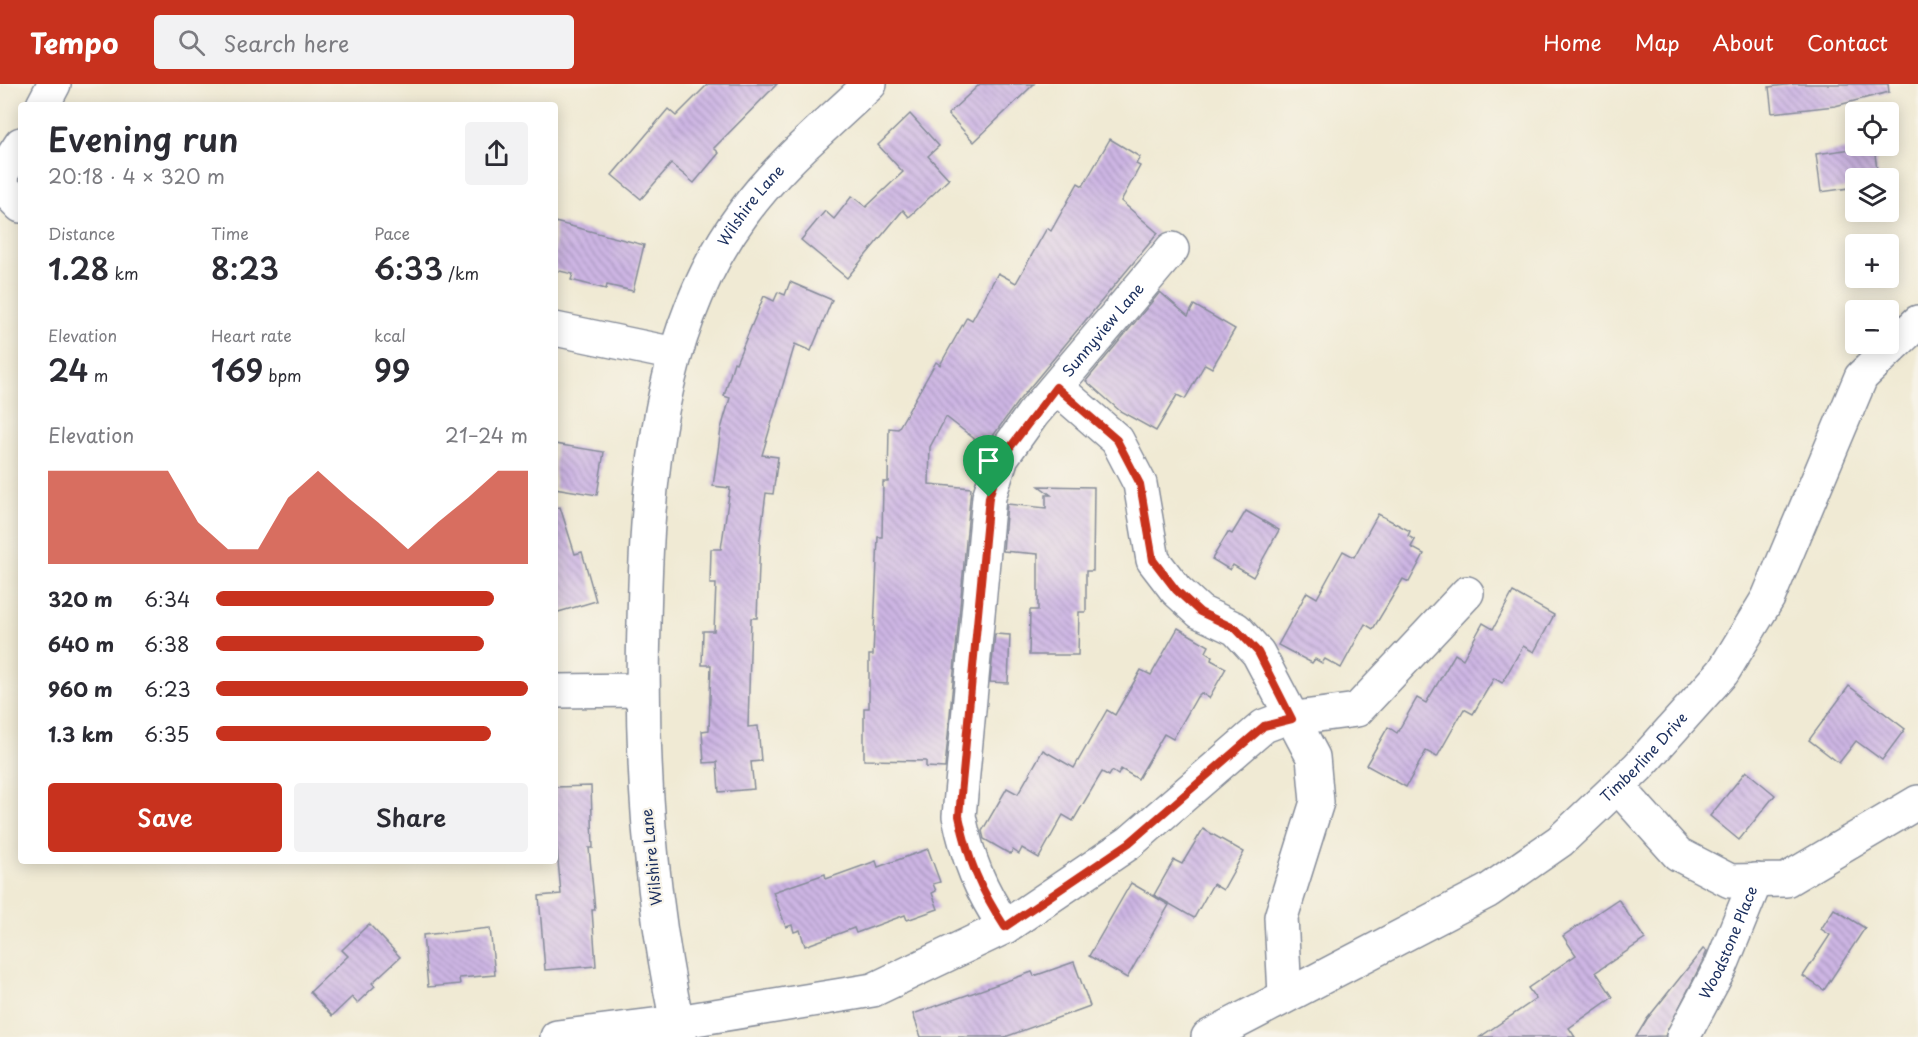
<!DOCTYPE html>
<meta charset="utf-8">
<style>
:root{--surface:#fff;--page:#f2f2f3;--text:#2b2b33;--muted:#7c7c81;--accent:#c8321e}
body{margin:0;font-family:"Playpen Sans",sans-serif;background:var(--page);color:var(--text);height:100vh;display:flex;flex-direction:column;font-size:22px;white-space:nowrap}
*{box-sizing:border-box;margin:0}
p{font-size:20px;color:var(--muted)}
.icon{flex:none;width:33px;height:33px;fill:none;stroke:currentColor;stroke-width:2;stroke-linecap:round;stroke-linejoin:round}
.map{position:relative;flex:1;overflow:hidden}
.sheet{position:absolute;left:18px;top:18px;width:540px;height:762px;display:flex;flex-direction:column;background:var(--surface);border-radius:6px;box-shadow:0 3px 15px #0003}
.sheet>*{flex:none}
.buttons{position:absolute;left:1845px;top:18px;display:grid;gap:12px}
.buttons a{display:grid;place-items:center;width:54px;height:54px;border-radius:6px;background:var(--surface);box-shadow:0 3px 15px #0003;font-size:30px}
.pin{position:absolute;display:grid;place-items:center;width:51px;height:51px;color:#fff;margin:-62px -26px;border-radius:50% 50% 50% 0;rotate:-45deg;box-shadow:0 0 6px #0007}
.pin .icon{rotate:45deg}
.round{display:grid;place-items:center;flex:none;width:63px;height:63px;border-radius:6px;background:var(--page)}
.summary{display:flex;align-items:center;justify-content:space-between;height:102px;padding:0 30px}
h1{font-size:33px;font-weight:600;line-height:45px}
.stats{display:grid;grid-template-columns:repeat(3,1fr);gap:9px;height:102px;padding:6px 30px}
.stats div{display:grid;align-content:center}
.stats b{font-size:30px;font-weight:600}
.stats small{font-size:16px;font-weight:400}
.stats p{font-size:16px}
.chart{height:168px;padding:12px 30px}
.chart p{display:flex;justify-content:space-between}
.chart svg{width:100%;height:108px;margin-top:6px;fill:var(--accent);opacity:.7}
.primary-button{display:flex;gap:12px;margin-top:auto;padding:12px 30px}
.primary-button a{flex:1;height:69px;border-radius:6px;background:var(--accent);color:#fff;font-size:24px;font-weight:600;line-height:69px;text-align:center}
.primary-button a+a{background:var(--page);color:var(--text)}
ul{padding:0 30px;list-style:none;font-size:20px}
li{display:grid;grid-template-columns:96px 72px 1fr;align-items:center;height:45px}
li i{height:15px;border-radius:8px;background:var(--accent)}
header{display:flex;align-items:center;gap:36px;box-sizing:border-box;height:84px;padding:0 30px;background:var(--accent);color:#fff}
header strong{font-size:28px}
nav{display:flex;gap:33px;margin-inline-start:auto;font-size:21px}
.search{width:420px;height:54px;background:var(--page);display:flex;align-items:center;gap:15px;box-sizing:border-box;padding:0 21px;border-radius:6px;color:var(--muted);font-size:22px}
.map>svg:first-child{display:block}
</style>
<header>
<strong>Tempo</strong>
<div class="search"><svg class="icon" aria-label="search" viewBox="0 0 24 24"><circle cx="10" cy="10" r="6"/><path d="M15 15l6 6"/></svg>Search here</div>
<nav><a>Home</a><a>Map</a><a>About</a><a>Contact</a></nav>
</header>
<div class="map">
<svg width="1918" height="953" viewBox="0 0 1918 953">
<defs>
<pattern id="building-back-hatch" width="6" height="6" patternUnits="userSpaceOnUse" patternTransform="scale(1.5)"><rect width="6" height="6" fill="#ceb6e4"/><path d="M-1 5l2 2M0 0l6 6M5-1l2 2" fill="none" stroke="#a694bc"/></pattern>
</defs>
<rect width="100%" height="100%" fill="#f7f3e8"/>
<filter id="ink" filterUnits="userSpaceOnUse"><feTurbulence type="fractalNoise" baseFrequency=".0167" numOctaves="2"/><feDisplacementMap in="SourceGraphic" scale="12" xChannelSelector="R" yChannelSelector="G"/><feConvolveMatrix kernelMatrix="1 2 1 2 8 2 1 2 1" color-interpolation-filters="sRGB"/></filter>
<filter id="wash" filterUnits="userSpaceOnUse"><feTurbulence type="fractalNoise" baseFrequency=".008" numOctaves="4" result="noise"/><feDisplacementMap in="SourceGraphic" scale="24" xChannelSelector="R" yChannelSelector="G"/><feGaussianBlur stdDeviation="1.35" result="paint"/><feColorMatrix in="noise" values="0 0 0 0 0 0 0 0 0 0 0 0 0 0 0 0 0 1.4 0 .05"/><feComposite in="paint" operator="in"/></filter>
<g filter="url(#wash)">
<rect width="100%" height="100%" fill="#f0ead4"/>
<g id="blocks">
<g fill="url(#building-back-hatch)">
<polygon points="708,0 777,0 714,64 719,69 694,99 671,80 641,115 612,91 668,25 676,32"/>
<polygon points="980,0 1034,0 974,58 948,30"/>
<polygon points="1794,0 1888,0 1889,8 1835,22 1772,29 1769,3"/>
<polygon points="910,30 939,62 928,72 949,95 909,133 903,126 847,194 801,156 825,127 834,135 852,112 866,123 903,88 878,61"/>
<polygon points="1110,55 1140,73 1136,80 1140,82 1121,117 1158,149 1016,320 985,363 946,333 930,363 929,400 971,404 945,684 926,683 926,677 864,676 864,624 869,624 869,571 873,571 878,453 882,453 883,398 888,398 889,344 898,345 936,278 940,281 967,233 972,236 998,189 1016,199 1047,144 1051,147 1078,99 1083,102"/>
<polygon points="1874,62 1878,94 1856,94 1856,103 1821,108 1816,70"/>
<polygon points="555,138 644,161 633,207 607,201 606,205 571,196 573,190 555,186"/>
<polygon points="790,198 832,216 811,267 795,260 762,371 778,373 773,410 766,409 760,455 757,534 751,534 748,643 758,642 761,677 751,678 754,705 719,708 717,678 704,679 702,647 709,646 711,581 702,581 703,547 714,547 716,500 710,500 711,465 721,465 730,404 713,402 721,345 730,314 724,312 734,278 736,279 764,212 774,217 778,208 785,211"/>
<polygon points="1160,208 1188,232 1194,221 1235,245 1212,284 1205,280 1185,315 1177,311 1156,347 1120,327 1086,297"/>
<polygon points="555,360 604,368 597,411 555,404"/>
<polygon points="1039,402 1094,403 1093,487 1086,487 1086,528 1079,528 1078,571 1029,571 1030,526 1038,526 1038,470 1003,467 1007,420 1046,424 1046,411 1051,411"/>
<polygon points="560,423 575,470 582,468 596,517 555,529 555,424"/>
<polygon points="1246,427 1279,446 1253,493 1233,481 1230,486 1212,475 1228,448 1232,450"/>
<polygon points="1378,430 1410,447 1408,452 1415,456 1411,463 1424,470 1409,498 1403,495 1373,545 1365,540 1341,584 1325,575 1322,579 1315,575 1312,579 1278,561 1307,508 1317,514 1343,467 1354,473"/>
<polygon points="1513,508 1554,531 1534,568 1523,562 1502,599 1494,594 1473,630 1464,625 1437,673 1426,667 1406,703 1366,681 1388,643 1397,649 1417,614 1426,619 1455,570 1463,575 1483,539 1493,545"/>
<polygon points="1178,544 1209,562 1206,568 1212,572 1211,576 1226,584 1209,614 1201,609 1197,613 1173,655 1164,650 1138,695 1121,685 1118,691 1112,687 1109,692 1102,688 1073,737 1063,731 1039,774 1022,764 1019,770 1013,766 1010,770 984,755 982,747 1007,704 1018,710 1043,666 1074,684 1107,626 1115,631 1141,586 1151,591"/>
<polygon points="995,550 1010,551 1008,599 990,598"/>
<polygon points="1849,602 1905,645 1882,676 1856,657 1839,679 1809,656"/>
<polygon points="1746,687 1775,711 1739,756 1710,732"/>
<polygon points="591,702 593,764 589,764 595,826 592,826 596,882 545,886 539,812 561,810 557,765 555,765 555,703"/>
<polygon points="1203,745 1244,768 1223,806 1213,800 1194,834 1154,811 1174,776 1182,780"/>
<polygon points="928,765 940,798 933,800 936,807 932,809 938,825 907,836 905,831 856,849 854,844 805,862 800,846 794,848 792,841 786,843 773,808 825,790 826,795 876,777 878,783"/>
<polygon points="1131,799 1169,821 1127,894 1089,872"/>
<polygon points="1618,815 1645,855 1596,888 1613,913 1569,944 1575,953 1480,953 1536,915 1528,904 1576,871 1563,852"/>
<polygon points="1834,825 1865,844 1824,906 1803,892 1830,851 1821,845"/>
<polygon points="369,840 400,873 372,899 375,902 357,919 352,913 332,932 310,908 348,872 342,866"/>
<polygon points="490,844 495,891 459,894 460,900 428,903 423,851"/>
<polygon points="1703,865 1707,867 1704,874 1665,952 1636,953 1647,935"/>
<polygon points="1074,878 1090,922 1005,953 921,953 913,930 1032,888 1034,892"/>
</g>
</g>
</g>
<g filter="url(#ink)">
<use href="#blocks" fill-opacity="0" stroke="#868c99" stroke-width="1.5"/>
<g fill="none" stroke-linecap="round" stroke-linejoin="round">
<g stroke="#868c99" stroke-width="36">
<g id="minor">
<polyline points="43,21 54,0"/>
<polyline points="0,92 21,60"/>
<polyline points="0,101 21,122"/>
<polyline points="555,245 675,270"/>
<polyline points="1056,303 1117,356 1140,400 1153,476 1176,506 1200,528 1236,545 1258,569 1313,673 1317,718 1281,833 1285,911"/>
<polyline points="555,607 642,606"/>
<polyline points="1618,703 1678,770 1730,797 1786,796 1918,718"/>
<path id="s1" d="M 1005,843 C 980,805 968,776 959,732 L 989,413 L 1002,373 L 1032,331 L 1172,165"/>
<polyline points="557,953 677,938 873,906 1005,843 1129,759 1264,642 1280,636 1357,626 1467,509"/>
<path id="s2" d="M 680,953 C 650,816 640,678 644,538 C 647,398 657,245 744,128 C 779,80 827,41 870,0"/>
<path id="s3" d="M 1208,953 L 1488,807 L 1560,757 L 1638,683 L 1723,588 L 1768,514 L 1861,293 L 1918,238"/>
<path id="s4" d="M 1683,953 L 1721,882 L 1756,796"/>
</g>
</g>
<use href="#minor" stroke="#fff" stroke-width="33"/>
</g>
</g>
<g fill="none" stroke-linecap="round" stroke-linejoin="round" filter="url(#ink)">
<g stroke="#fff" stroke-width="12">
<path id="route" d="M 1056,303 L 1117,356 L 1140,400 L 1153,476 L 1176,506 L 1200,528 L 1236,545 L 1258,568 L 1292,635 L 1264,642 L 1129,759 L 1005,843 C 980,805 968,776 959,732 L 989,413 L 1002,374 Z"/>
</g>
<use href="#route" stroke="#c8321e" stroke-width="8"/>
</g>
<g text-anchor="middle" stroke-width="4.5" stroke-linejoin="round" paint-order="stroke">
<g font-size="15" fill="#1b2f5e" stroke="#f7f3e8">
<text dy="5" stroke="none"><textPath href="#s2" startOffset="856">Wilshire Lane</textPath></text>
<text dy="5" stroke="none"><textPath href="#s1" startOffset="646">Sunnyview Lane</textPath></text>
<text dy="5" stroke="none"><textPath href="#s3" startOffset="522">Timberline Drive</textPath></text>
<text transform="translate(652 773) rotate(-96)" y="5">Wilshire Lane</text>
<text dy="5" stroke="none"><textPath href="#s4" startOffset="105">Woodstone Place</textPath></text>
</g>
</g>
</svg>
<div class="buttons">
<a><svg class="icon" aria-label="locate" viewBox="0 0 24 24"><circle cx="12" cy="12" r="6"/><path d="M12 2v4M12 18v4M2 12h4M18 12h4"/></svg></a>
<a><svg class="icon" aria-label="layers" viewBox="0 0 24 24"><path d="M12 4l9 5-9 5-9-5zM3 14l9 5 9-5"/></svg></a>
<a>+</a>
<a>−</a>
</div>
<div class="pin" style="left:989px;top:413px;background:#1e9e55"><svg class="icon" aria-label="arrive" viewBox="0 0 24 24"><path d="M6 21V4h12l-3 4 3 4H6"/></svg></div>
<section class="sheet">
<div class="summary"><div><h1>Evening run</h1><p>20:18 · 4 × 320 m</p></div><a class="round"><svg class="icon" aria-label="share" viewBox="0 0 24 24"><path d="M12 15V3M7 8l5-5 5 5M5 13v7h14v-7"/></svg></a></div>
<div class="stats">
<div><p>Distance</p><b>1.28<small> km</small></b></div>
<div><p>Time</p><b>8:23</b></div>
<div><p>Pace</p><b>6:33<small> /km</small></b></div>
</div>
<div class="stats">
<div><p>Elevation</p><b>24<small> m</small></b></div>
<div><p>Heart rate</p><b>169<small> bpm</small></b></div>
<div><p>kcal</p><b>99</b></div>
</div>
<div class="chart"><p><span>Elevation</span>21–24 m</p>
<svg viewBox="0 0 160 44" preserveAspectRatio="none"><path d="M0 44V6L10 6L20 6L30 6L40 6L50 27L60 38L70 38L80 17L90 6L100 17L110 27L120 38L130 27L140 17L150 6L160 6V44z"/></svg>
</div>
<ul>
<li><b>320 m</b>6:34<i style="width:89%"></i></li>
<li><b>640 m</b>6:38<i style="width:86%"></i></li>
<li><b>960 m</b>6:23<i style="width:100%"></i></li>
<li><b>1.3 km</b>6:35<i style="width:88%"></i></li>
</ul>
<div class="primary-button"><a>Save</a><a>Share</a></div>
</section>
</div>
